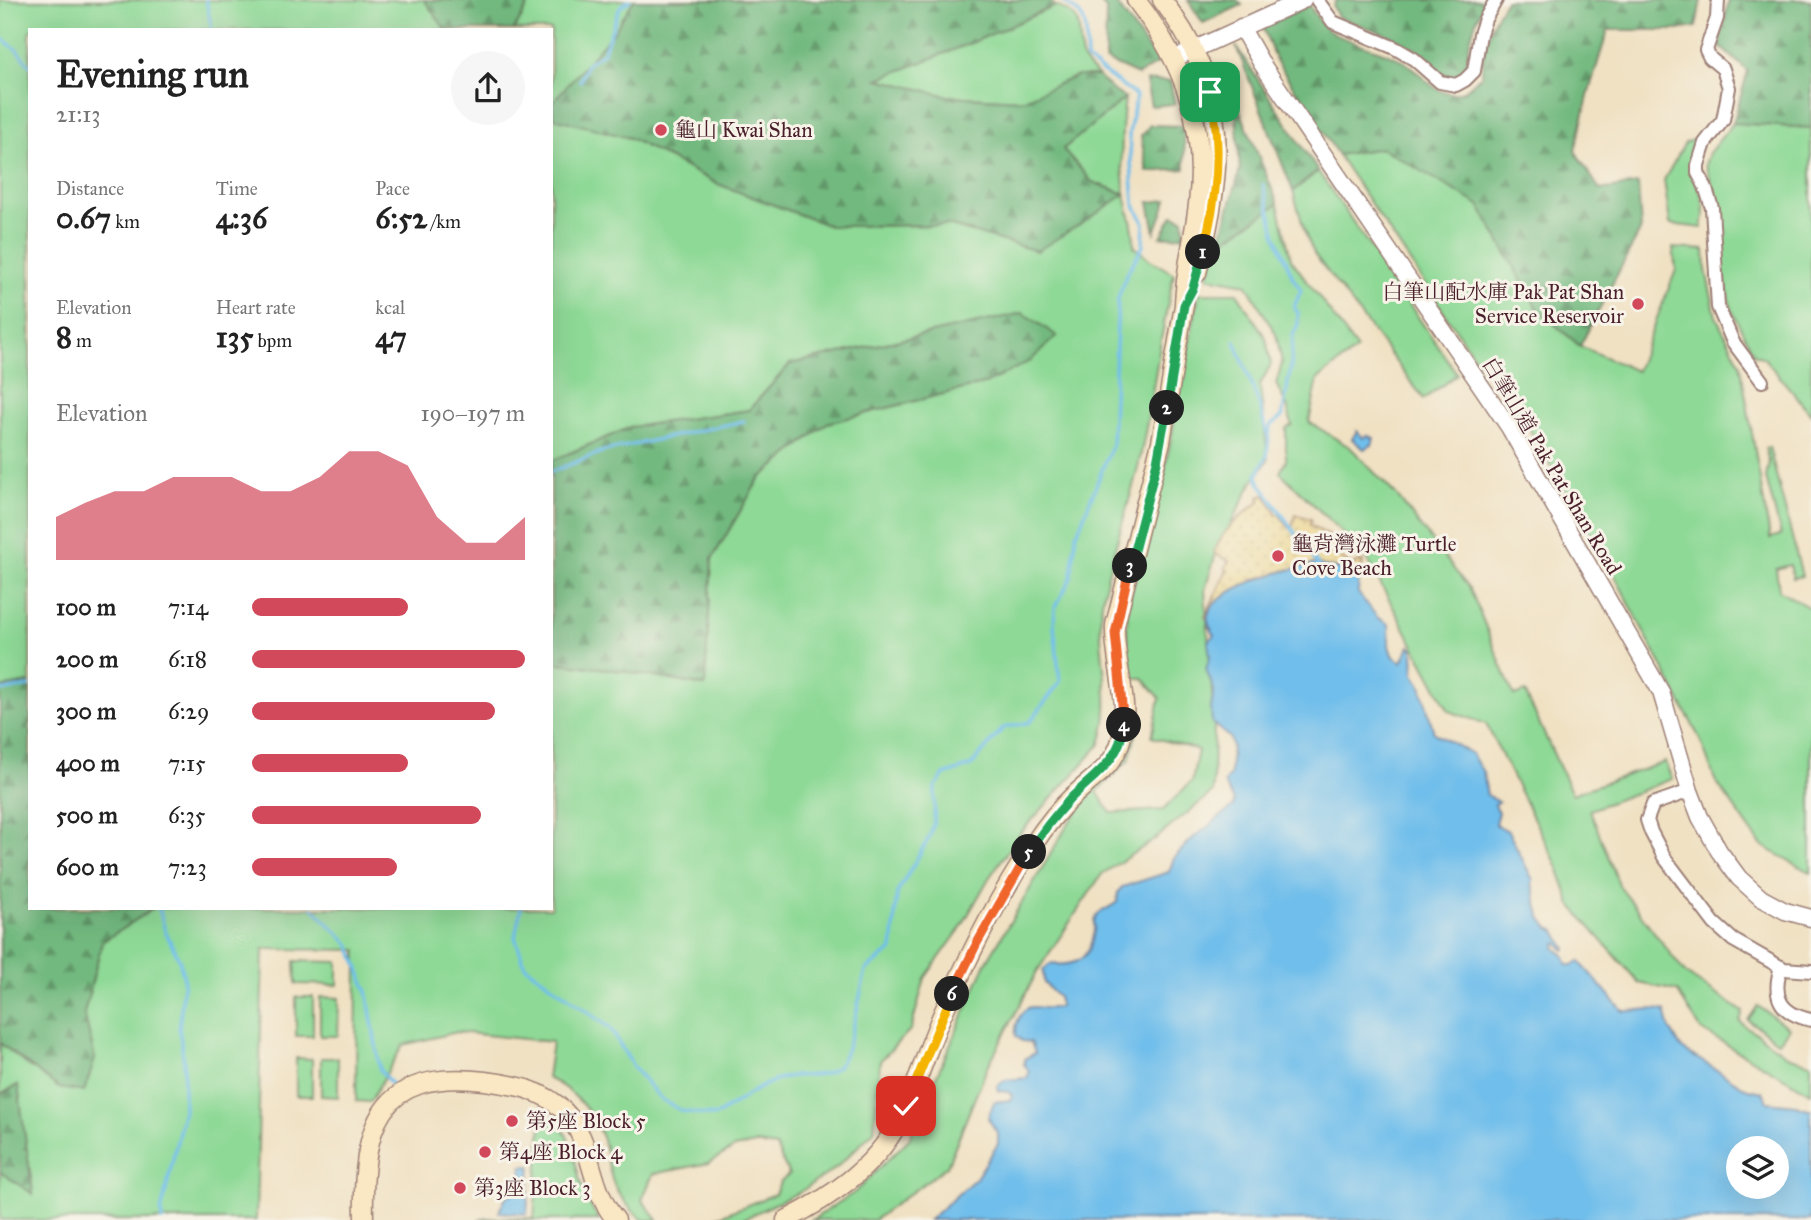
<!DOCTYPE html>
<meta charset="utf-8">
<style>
:root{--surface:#fff;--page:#f6f6f6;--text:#222;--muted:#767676;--accent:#d1495b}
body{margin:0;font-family:"IM FELL Great Primer","Noto Serif TC",serif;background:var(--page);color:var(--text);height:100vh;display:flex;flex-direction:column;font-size:26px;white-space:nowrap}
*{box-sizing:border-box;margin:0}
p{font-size:23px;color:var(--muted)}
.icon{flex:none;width:38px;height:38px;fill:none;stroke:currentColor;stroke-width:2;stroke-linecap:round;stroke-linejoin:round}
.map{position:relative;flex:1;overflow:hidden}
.panel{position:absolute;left:28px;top:28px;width:525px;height:882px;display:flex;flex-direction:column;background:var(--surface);border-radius:0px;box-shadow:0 7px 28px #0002}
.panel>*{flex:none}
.fabs{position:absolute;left:1726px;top:1136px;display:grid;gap:14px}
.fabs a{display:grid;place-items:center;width:63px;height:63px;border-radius:50%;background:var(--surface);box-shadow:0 7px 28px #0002;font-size:35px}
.pin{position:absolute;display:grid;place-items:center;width:60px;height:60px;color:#fff;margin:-30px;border-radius:14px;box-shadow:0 4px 10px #0006}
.km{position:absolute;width:35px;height:35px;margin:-18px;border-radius:50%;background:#222;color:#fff;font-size:19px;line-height:35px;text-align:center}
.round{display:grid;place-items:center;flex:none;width:74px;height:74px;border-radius:37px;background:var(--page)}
.summary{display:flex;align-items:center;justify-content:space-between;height:119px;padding:0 28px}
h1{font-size:38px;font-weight:700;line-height:52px}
.figures{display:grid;grid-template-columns:repeat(3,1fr);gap:10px;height:119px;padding:7px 28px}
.figures div{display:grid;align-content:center}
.figures b{font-size:30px;font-weight:700}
.figures small{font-size:19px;font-weight:400}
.figures p{font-size:19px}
.chart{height:196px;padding:14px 28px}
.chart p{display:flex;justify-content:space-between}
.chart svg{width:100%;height:126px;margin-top:7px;fill:var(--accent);opacity:.7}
ul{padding:0 28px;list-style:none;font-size:23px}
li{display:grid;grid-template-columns:112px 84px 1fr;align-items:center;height:52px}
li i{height:18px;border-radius:9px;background:var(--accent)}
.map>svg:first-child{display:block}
</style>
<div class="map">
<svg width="1811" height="1220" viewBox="0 0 1811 1220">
<defs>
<pattern id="forest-firs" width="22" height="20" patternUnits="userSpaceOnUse" patternTransform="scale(1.75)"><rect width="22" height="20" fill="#72b97f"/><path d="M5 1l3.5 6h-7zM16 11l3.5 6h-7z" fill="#609668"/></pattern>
<pattern id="sand-dots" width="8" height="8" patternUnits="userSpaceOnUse" patternTransform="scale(1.75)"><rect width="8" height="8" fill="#eeda9e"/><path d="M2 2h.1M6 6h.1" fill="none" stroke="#cebb88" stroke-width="1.8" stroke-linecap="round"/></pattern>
</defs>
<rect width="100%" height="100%" fill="#f7f3e8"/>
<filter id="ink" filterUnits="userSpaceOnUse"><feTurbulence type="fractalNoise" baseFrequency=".0143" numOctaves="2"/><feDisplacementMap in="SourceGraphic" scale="14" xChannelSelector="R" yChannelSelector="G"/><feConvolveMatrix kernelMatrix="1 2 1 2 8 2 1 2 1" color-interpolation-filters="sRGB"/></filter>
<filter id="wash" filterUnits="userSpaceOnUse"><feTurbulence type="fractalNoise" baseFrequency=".00686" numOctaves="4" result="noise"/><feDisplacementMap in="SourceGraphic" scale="28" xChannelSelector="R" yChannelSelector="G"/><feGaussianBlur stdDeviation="1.57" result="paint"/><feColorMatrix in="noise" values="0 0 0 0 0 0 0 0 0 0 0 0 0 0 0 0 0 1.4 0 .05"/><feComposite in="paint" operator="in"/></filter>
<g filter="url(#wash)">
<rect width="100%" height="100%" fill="#f0e1c3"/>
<g fill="#8ed996" stroke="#6c7c60" stroke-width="2">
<polygon points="0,0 424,0 446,30 30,30 30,683 0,688"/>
<polygon points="531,0 634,0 613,33 551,104 551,30 514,30"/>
<path d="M 1055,6 C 1090,17 1074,33 1083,59 C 1085,65 1093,71 1098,76 L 1077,76 L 1023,100 L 948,96 L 877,79 L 971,43 Z"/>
<path d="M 1125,98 C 1121,129 1120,161 1125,192 C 1127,212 1135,225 1134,246 L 1149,259 L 1174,274 C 1160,335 1153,397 1140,458 C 1130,506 1110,554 1102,603 C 1095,650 1117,701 1099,746 L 1022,831 L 989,878 L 960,929 L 925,978 L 911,1029 L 880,1061 L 874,1131 L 836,1168 L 800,1192 L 741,1220 L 710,1220 L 775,1194 L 780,1182 L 789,1175 L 776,1147 L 756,1144 L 734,1148 L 709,1163 L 653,1174 L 642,1200 L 658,1220 L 643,1220 C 632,1211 622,1200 615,1187 C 608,1172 608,1156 603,1140 C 594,1113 573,1089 547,1078 L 552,1042 L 457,1032 L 403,1045 L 370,1102 L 356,1101 L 357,950 L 263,949 L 256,1220 L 0,1220 L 0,1172 L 33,1192 L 17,1085 L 0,1095 L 0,1043 L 31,1068 L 95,1059 L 84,1013 L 102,942 L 154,908 L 551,908 L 551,662 L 623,671 L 704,686 L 712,559 L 759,479 L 827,423 L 987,383 L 1057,336 L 1023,313 L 790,364 L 749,410 L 631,427 L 551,461 L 551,110 L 554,118 L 630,138 L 718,184 L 830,226 L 948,225 L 1037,251 L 1124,193 L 1092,182 L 1063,149 Z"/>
<polygon points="1733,123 1811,128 1811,414 1764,358 1754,354 1732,311 1722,268 1721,207 1705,165 1709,153"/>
<path d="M 1701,137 C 1675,169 1704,181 1704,211 C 1704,217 1703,223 1702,228 L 1670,224 L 1664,180 L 1685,143 Z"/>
<polygon points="1382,148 1480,205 1538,310 1580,346 1636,371 1676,270 1673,248 1705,250 1706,270 1716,317 1740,363 1770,538 1781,535 1766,478 1769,462 1765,448 1769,447 1802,576 1793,578 1790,565 1776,569 1779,590 1811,609 1811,873 1761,845 1715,780 1700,739 1607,561 1524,420 1476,360 1338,155"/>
<polygon points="1318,171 1457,374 1424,399 1315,255 1306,236 1293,191"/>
<polygon points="1278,204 1291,259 1357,349 1318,379 1309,422 1351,448 1396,495 1471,591 1514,696 1525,692 1572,794 1665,762 1672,779 1590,810 1620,887 1686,974 1743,1012 1740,1022 1790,1057 1811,1063 1811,1093 1701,1030 1677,991 1639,983 1571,905 1558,867 1486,724 1449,711 1365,555 1280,472 1286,461 1286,428 1292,425 1287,406 1276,384 1282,363 1276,334 1246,284 1207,277 1219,244"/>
<path d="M 1199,293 L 1237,293 L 1266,338 L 1271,364 L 1260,385 L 1268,460 L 1253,481 L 1216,553 L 1205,590 L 1214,724 L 1213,792 L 1154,840 L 1102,874 L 1038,970 L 987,1068 L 947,1166 L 874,1220 L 812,1220 L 855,1192 L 909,1139 L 986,963 L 1070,821 L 1095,788 L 1127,730 L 1137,731 L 1129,760 L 1097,792 L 1111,813 L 1163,810 L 1192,781 L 1198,750 L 1152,737 L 1160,698 L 1143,678 L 1134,678 C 1127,652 1126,634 1128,606 L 1166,464 Z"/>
<polygon points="295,961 338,962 338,985 296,984"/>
<rect x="296" y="997" width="17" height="39"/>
<polygon points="320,997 339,998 338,1036 320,1036"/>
<polygon points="1758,1006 1789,1028 1779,1042 1748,1020"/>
<polygon points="296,1058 312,1059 312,1096 296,1096"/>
<polygon points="321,1058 338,1058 338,1097 321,1096"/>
<path d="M 542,1111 C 570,1124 573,1154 580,1180 C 584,1195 591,1208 600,1220 L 478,1220 L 484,1218 L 534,1218 Z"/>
</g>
<g fill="url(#forest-firs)" stroke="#5e6c55" stroke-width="2">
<polygon points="424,0 531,0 514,30 446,30"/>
<polygon points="634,0 1050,0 1055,6 971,43 878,79 948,96 1022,100 1077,76 1098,76 1111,89 1125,98 1063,149 1092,182 1125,194 1093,216 1037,251 948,225 830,226 718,184 630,138 554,118 551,104 613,33"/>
<polygon points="1098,0 1114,0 1158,63 1138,75 1105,60 1106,9"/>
<polygon points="1188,0 1237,0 1242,5 1203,23"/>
<path d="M 1336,0 L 1486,0 C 1474,21 1468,43 1466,68 L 1454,77 C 1437,75 1431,61 1419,52 C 1396,35 1364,27 1338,17 L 1333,7 Z"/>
<path d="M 1506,0 L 1701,0 L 1696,27 L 1677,30 L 1608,30 L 1590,88 L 1575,151 L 1600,190 L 1638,184 L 1641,229 L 1580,346 L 1538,310 L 1479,205 L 1382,148 L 1338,155 L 1275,59 L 1263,27 L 1309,5 C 1315,13 1321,26 1329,31 C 1354,46 1387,48 1410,66 C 1424,77 1435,95 1456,93 C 1467,92 1475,82 1482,75 C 1483,47 1490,22 1506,0 Z"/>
<polygon points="1729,0 1811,0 1811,128 1733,123 1748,71 1719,46"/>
<polygon points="1236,46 1318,171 1293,191"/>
<polygon points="1224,71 1278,204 1219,244 1240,170 1236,113"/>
<polygon points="1146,81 1170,81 1175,104 1151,106"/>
<polygon points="1150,125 1184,126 1185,169 1147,172 1141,136"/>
<polygon points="1167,200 1155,232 1149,202"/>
<polygon points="1173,215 1183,219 1185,236 1161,237"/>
<polygon points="1023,313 1057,336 1030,361 987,383 827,423 759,479 712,559 705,686 623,671 551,662 551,461 631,427 749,410 790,364"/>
<polygon points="30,683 30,908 154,908 102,942 84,1013 95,1059 84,1092 59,1088 0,1043 0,688"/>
<polygon points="18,1085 33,1194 0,1172 0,1095"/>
</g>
<path fill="url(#sand-dots)" stroke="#9c7c64" stroke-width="2" d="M 1265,495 L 1275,510 L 1276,515 L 1279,514 L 1289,528 L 1292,526 L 1296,515 L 1311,519 L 1310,525 L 1338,541 L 1332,553 L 1353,566 L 1361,561 L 1363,563 L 1359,574 L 1314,564 L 1287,570 L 1256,579 L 1238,588 L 1208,613 L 1208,620 L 1205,617 L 1227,570 L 1225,567 L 1229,561 L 1214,553 C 1222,529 1241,516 1260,501 L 1259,497 Z"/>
<g fill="#70beeb" stroke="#5d6e8b" stroke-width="2" fill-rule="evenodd">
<polygon points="1357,431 1363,438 1367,435 1374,438 1372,445 1364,449 1352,439"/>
<path d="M 1315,564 L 1359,574 L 1358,593 L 1378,618 L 1389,624 C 1390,640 1384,653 1402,662 L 1410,646 L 1413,649 L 1414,674 L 1421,686 L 1434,733 L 1471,753 L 1483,772 L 1487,795 L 1498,802 L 1495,805 L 1498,812 L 1495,824 L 1508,831 L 1533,880 L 1532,884 L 1540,916 L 1549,928 L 1556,931 L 1566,949 L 1564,950 L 1558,943 L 1556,943 L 1555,948 L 1564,955 L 1568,965 L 1573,965 L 1579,961 L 1623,1011 C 1636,1012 1652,1006 1665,1011 L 1670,1029 L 1682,1049 L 1748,1089 L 1763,1092 L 1768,1102 L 1796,1105 L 1811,1110 L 1811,1220 L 929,1220 L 976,1178 L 998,1144 L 998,1134 L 988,1118 L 994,1102 L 1010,1100 L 1012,1095 L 1008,1092 L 998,1091 L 997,1086 L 1005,1080 L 1027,1078 L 1029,1072 L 1024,1064 L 1024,1059 L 1035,1053 L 1031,1042 L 1022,1041 L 1016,1036 C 1015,1029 1016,1024 1019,1018 C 1028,997 1044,1014 1060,1006 L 1058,997 L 1044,983 L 1043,970 L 1050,964 C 1078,967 1090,958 1094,930 C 1095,926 1093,922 1095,918 C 1099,910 1111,908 1117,902 L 1118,892 L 1122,887 L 1169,872 L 1174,858 L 1193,838 L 1233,807 L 1234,801 L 1224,783 L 1230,775 L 1232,746 L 1230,738 L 1212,723 L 1211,708 L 1214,690 L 1206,669 L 1210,657 L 1208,641 L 1214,635 C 1211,629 1206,622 1208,615 C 1216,586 1289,569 1315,564 ZM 1738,1148 L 1776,1148 L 1776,1186 L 1738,1186 Z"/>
<polygon points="522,1166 531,1166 527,1214 499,1212 506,1197 520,1189"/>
</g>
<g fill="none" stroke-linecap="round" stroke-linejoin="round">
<g stroke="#70beeb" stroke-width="3.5">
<polyline points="206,0 212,30"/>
<polyline points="0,37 17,50 30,66"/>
<polyline points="580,81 587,63 603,53 620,7 630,0"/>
<polyline points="1263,185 1276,236 1293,278 1301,290 1294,307 1298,313 1298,324 1293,335 1291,366 1282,417 1270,426 1267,456 1257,475 1259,482 1318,565"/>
<polyline points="1235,341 1258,401 1268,437"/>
<polyline points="551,472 604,451 744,421"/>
<polyline points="0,691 30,686"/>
<polyline points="159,908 165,931 179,959 184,979 179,1028 184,1063 184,1110 161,1212 162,1220"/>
<polyline points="313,908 350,945 367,991 380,1070 397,1091"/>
<path d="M 521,908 L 515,937 L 525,966 L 610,1028 L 634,1068 L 661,1099 L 682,1111 L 715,1116 C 737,1103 761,1083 786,1077 C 803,1073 829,1080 840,1063 C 852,1045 860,992 866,970 L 892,950 L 897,893 L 930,836 L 934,821 L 935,787 L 944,775 L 971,766 L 1003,728 L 1030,722 L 1060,682 L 1054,626 L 1055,608 L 1071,578 L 1076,536 L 1112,445 L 1118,298 L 1127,273 L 1143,246 L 1144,223 L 1134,203 L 1129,134 L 1136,96 L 1087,60 C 1085,27 1092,17 1060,0"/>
</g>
</g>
</g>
<g filter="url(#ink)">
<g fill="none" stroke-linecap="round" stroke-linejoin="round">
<g stroke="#9d8077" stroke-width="16">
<g id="minor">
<polyline points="1317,0 1333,22 1395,48 1414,59 1440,82 1456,85 1465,80 1474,71 1480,34 1485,19 1496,0"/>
<polyline points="1718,0 1717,18 1706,50 1710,58 1723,69 1729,88 1723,120 1705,143 1698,165 1698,173 1705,186 1712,208 1718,307 1733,342 1762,381"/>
<polyline points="1690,791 1653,804 1647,820 1651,832 1664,857 1714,923 1733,940 1784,969 1811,971"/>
<path d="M 1781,967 C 1772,996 1779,1013 1811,1020"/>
</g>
</g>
<g stroke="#9d8077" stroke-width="19">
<g id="tertiary">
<polyline points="1241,27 1262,64 1509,427 1661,692 1690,791 1700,817 1719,851 1739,878 1761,898 1785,911 1811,918"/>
<polyline points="1173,59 1303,0"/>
</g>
</g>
<g stroke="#9d8077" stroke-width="21">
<g id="secondary">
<path d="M 1162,0 C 1232,90 1224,168 1197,273"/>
<path d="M 364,1220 C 362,1128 376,1068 485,1081 C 515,1085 542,1089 564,1111 C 595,1143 587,1186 616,1220"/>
<path d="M 786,1220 C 829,1198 873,1169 897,1125 C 916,1090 927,1049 943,1013 C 969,955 998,897 1033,845 C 1045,827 1058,810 1073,796 C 1090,780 1111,768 1119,746 C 1134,708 1113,664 1115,625 L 1161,442 L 1184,305 C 1185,271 1194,238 1198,204 C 1207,125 1184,63 1136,0"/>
</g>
</g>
<use href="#minor" stroke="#fff" stroke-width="12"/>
<use href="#tertiary" stroke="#fff" stroke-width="16"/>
<use href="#secondary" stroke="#fae7c3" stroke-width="18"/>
</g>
</g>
<g fill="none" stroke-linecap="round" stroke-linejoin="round" filter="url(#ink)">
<g stroke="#fff" stroke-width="14">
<path id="split-1" d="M 1203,252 C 1217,198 1223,146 1210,92"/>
</g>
<g stroke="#fff" stroke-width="14">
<polyline id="split-2" points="1167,408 1184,305 1193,288 1203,252"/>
</g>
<g stroke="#fff" stroke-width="14">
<polyline id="split-3" points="1130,566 1157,462 1167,408"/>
</g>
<g stroke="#fff" stroke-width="14">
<polyline id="split-4" points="1124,725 1115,633 1130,566"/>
</g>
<g stroke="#fff" stroke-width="14">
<path id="split-5" d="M 1029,852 C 1041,833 1055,815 1070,799 C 1094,775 1120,761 1124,725"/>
</g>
<g stroke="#fff" stroke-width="14">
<polyline id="split-6" points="952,994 977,943 1029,852"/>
</g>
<g stroke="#fff" stroke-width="14">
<polyline id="split-7" points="906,1106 952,994"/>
</g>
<use href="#split-1" stroke="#f5b400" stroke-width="9"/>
<use href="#split-2" stroke="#22a559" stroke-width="9"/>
<use href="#split-3" stroke="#22a559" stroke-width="9"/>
<use href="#split-4" stroke="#f0652b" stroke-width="9"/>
<use href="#split-5" stroke="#22a559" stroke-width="9"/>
<use href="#split-6" stroke="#f0652b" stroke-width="9"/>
<use href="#split-7" stroke="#f5b400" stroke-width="9"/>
</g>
<g fill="#d1495b" stroke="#f7f3e8" stroke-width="2.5">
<circle cx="661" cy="130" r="7"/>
<circle cx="1638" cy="304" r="7"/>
<circle cx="1278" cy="556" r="7"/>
<circle cx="512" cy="1121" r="7"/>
<circle cx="485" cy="1152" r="7"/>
<circle cx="460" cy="1188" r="7"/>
</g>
<g text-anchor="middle" stroke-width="6" stroke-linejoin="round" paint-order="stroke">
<g font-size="21" fill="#4a1f2b" stroke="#f7f3e8" text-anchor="start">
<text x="675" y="137">龜山 Kwai Shan</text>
<text x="1624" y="299" text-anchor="end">白筆山配水庫 Pak Pat Shan<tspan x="1624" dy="24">Service Reservoir</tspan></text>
<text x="1292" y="551">龜背灣泳灘 Turtle<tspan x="1292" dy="24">Cove Beach</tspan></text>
<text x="526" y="1128">第5座 Block 5</text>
<text x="499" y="1159">第4座 Block 4</text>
<text x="474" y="1195">第3座 Block 3</text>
</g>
<g font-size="21" fill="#4a1f2b" stroke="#f7f3e8">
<text transform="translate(1552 466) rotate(59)" y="7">白筆山道 Pak Pat Shan Road</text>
</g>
</g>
</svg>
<div class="fabs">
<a><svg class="icon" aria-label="layers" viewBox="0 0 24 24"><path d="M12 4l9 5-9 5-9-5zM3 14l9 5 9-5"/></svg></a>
</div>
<div class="pin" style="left:1210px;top:92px;background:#1e9e55"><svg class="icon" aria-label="arrive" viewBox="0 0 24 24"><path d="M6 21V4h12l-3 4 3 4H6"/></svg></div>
<div class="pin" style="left:906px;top:1106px;background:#d93025"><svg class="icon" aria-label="check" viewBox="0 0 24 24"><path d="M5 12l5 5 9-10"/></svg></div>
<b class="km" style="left:1203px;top:252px">1</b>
<b class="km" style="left:1167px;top:408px">2</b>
<b class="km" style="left:1130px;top:566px">3</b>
<b class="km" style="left:1124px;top:725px">4</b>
<b class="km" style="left:1029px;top:852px">5</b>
<b class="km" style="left:952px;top:994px">6</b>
<section class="panel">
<div class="summary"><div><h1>Evening run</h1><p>21:13</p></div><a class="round"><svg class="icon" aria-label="share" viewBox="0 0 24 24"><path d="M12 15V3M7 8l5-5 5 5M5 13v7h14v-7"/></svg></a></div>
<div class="figures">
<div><p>Distance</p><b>0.67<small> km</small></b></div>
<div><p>Time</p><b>4:36</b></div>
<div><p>Pace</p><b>6:52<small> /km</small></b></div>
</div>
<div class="figures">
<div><p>Elevation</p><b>8<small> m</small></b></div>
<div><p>Heart rate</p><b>135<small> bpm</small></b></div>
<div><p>kcal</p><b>47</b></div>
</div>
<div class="chart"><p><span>Elevation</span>190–197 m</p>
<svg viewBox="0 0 160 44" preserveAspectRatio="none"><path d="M0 44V29L10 24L20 20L30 20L40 15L50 15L60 15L70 20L80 20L90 15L100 6L110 6L120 11L130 29L140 38L150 38L160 29V44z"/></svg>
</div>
<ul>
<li><b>100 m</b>7:14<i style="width:57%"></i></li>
<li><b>200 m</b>6:18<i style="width:100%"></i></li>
<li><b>300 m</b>6:29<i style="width:89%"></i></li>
<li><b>400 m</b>7:15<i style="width:57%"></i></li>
<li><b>500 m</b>6:35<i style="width:84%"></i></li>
<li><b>600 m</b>7:23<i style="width:53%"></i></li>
</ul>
</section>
</div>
